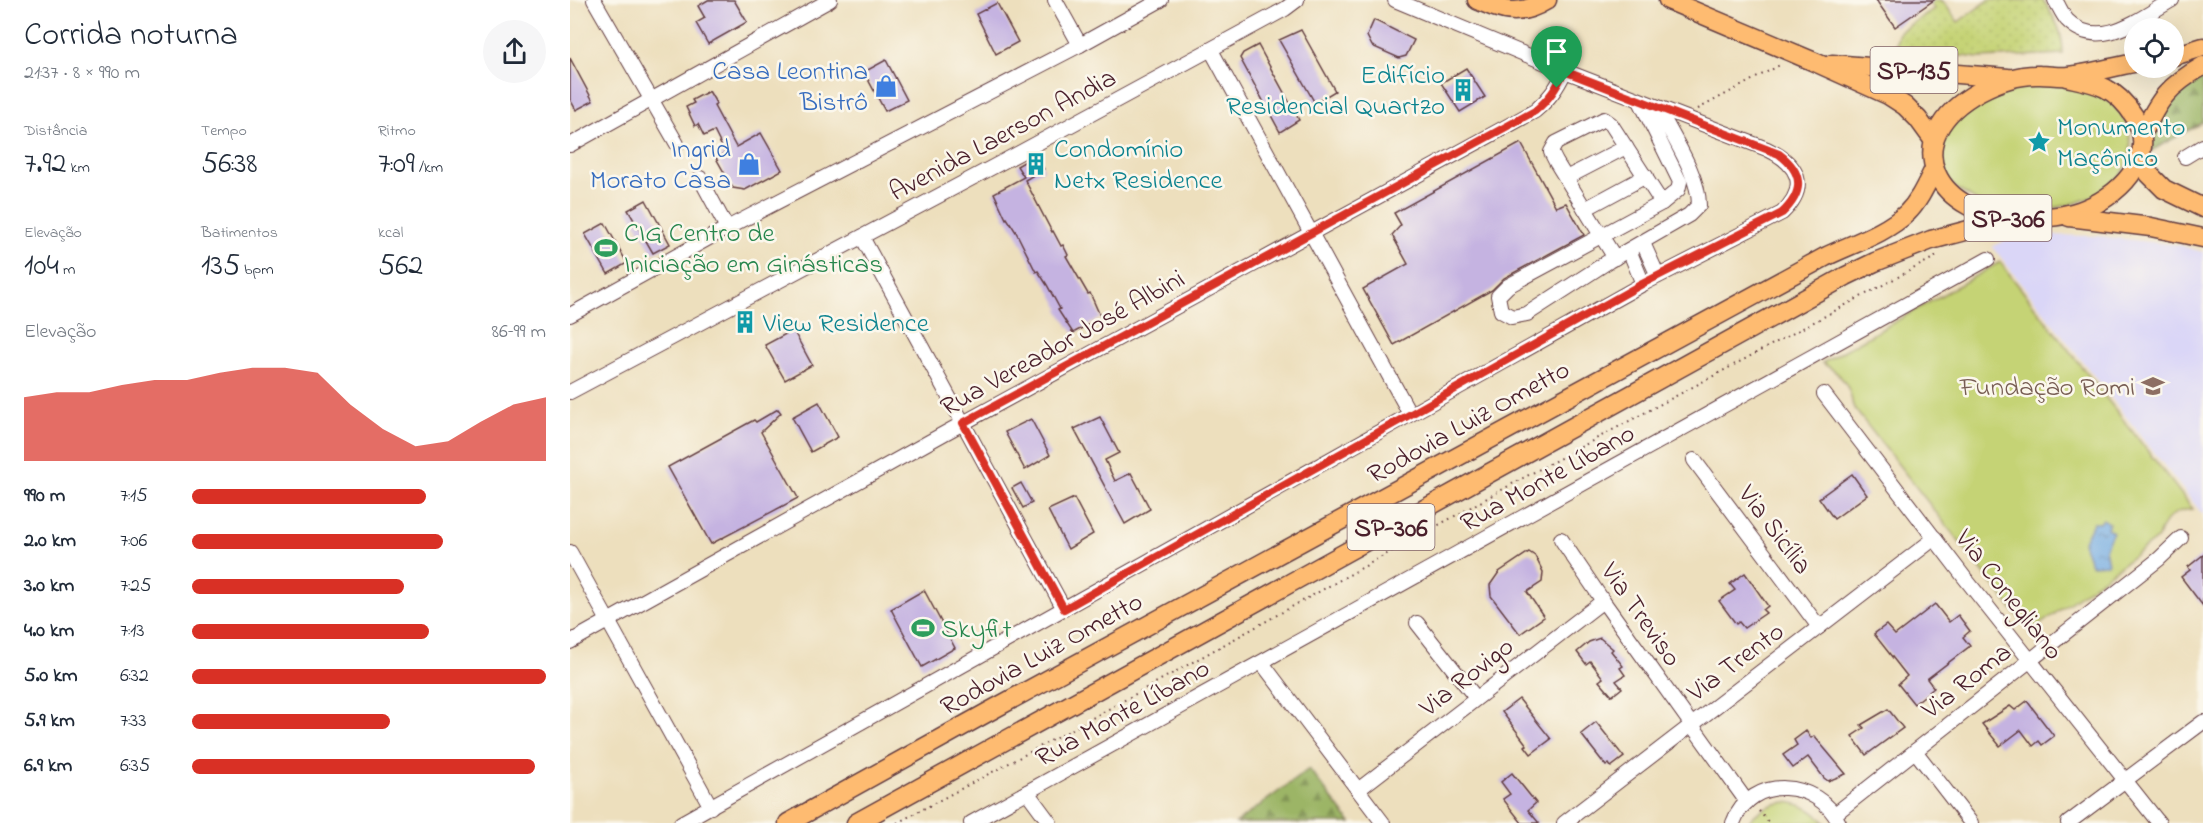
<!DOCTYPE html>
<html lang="pt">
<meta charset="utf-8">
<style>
:root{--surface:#fff;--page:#f6f6f7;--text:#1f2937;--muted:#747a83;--accent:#d93025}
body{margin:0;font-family:"Indie Flower",sans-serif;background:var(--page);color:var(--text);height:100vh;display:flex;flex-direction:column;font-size:22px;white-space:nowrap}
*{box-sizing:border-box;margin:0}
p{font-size:20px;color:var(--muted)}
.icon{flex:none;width:33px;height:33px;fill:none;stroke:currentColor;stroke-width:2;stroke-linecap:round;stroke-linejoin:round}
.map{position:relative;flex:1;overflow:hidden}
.details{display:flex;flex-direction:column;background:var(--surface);width:570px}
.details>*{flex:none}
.fabs{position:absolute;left:1554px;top:18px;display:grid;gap:12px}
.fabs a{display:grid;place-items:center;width:60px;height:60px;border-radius:50%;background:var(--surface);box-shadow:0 6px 24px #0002;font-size:30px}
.pin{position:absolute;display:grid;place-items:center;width:51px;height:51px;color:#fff;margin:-62px -26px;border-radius:50% 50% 50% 0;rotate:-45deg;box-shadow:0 0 6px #0007}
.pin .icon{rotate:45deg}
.round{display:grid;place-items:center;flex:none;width:63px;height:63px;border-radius:32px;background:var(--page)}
.overview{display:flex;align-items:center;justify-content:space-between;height:102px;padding:0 24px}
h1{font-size:33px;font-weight:600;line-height:45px}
.figures{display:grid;grid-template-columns:repeat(3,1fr);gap:9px;height:102px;padding:6px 24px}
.figures div{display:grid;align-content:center}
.figures b{font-size:30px;font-weight:600}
.figures small{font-size:16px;font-weight:400}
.figures p{font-size:16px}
.chart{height:168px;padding:12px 24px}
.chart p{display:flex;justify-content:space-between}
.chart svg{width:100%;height:108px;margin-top:6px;fill:var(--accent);opacity:.7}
ul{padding:0 24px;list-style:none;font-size:20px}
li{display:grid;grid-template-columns:96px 72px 1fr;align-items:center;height:45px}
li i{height:15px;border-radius:8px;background:var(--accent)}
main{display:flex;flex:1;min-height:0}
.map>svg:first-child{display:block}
</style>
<main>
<section class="details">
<div class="overview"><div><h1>Corrida noturna</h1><p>21:37 · 8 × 990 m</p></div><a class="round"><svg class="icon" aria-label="share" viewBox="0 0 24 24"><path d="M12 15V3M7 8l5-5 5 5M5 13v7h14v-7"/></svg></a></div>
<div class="figures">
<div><p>Distância</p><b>7.92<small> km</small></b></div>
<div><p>Tempo</p><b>56:38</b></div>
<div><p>Ritmo</p><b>7:09<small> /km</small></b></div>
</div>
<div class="figures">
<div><p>Elevação</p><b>104<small> m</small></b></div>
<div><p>Batimentos</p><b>135<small> bpm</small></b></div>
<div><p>kcal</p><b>562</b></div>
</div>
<div class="chart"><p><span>Elevação</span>86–99 m</p>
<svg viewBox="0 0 160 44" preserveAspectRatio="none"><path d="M0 44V18L10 16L20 16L30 13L40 11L50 11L60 8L70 6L80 6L90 8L100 21L110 31L120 38L130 36L140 28L150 21L160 18V44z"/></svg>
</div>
<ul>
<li><b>990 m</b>7:15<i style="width:66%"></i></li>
<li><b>2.0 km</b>7:06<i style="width:71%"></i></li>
<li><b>3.0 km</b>7:25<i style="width:60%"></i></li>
<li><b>4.0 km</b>7:13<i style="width:67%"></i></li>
<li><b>5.0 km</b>6:32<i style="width:100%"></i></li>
<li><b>5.9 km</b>7:33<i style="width:56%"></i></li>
<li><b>6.9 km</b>6:35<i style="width:97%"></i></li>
</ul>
</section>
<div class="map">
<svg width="1633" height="823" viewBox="0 0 1633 823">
<defs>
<pattern id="forest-firs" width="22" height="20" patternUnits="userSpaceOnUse" patternTransform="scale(1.5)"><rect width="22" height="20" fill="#9cb566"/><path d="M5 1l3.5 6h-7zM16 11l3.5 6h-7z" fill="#819354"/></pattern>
<pattern id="garden-dots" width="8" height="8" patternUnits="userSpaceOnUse" patternTransform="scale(1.5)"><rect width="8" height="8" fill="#c5d375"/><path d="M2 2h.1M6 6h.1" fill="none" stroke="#abb565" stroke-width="1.8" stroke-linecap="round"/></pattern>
<pattern id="water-ripples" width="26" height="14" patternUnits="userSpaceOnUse" patternTransform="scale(1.5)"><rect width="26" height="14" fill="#72aae1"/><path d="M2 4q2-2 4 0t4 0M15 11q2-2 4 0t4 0" fill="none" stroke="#608ab7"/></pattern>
</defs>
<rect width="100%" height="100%" fill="#fbf7ec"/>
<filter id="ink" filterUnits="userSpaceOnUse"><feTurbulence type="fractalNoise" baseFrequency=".0167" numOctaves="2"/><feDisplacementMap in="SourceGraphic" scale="12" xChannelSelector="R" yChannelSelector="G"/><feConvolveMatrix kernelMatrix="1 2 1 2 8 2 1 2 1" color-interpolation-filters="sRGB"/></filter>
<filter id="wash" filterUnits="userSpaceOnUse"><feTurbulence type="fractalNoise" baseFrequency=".008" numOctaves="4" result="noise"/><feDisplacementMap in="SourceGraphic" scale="24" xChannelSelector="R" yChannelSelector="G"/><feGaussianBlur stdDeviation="1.35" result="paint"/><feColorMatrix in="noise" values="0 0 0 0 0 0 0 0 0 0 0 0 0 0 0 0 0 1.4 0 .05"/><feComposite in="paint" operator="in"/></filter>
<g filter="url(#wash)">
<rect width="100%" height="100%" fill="#eddfbd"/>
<polygon fill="#dad6f7" points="1470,235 1526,236 1608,245 1633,252 1633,515 1422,246 1449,236"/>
<g fill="url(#forest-firs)" stroke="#736a48" stroke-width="1.5">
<path d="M 1633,71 L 1633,122 L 1581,151 C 1580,108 1605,97 1633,71 Z"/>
<polygon points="739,769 781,823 666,823"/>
</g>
<g fill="#c5d375" stroke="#887950" stroke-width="1.5">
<path d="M 1475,81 C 1490,84 1516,85 1528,93 C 1568,116 1574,166 1531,192 C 1498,211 1452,214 1416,205 C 1408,203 1400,196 1392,192 C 1381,185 1371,175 1369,161 C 1368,152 1376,131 1379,121 L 1424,90 Z"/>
<path d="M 1430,262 L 1623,509 C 1604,510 1593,519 1588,538 L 1468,626 L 1458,625 L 1450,619 L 1283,407 C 1280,385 1271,373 1252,363 Z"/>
<path d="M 1217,802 C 1234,805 1244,810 1255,823 L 1178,823 C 1188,809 1200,804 1217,802 Z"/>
</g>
<path fill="url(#garden-dots)" stroke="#887950" stroke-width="1.5" d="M 1359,0 L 1372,0 L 1388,22 L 1419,0 L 1473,0 C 1485,18 1493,32 1493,54 L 1409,58 L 1325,48 L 1329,32 L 1364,9 Z"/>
<polygon fill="url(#water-ripples)" stroke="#5e6486" stroke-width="1.5" points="1533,519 1539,523 1537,528 1543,532 1535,548 1538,564 1521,565 1513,543 1523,523 1530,523"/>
<g id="blocks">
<g fill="#c5b3e1">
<polygon points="138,0 164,0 177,22 138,44 126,23 135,18 128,6"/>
<polygon points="1306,0 1364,0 1325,27"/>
<polygon points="427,3 448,42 426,54 406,14"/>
<polygon points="804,20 844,40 836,56 829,58 802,46 797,36"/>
<polygon points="731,30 765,91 745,103 709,40"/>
<polygon points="688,45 729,120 710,132 670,58 673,53"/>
<polygon points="0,58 23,101 6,110 0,99"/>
<polygon points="316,60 337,100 315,111 294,72"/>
<polygon points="896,68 915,97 890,112 871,83"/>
<polygon points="139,91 146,103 144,106 166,147 191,133 212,170 175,190 163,188 146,158 155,153 144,131 134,136 128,124 125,126 116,107 124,103 122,100"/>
<polygon points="951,143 986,207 996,203 1014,235 934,278 922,290 824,345 793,289 838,264 822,235 831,225 824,213"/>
<polygon points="466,155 474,169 455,180 482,232 483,231 491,246 493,245 498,255 496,256 518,294 520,293 531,318 503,333 488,310 490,309 477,285 468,271 466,272 446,232 437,218 436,219 424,193 454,177 447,166"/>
<polygon points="76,200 100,244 83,253 58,210"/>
<polygon points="35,223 57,263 38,274 15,234"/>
<polygon points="223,330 242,365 215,380 195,345"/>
<polygon points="249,402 268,437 241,452 222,417"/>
<polygon points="208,409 211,413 191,432 228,498 141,544 98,467 184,420 186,422"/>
<polygon points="530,417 549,453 535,460 545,481 561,473 580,509 555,524 504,429"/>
<polygon points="461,419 480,455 455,470 435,432"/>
<polygon points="1282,474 1297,495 1264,519 1249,498"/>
<polygon points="451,483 462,503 453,508 442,488"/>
<polygon points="504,498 523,534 498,549 478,510"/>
<polygon points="959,552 965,556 973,572 972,582 957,592 974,617 950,634 921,596 920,585 929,572"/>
<polygon points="1633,555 1633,606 1611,577 1620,570 1618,567"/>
<polygon points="1175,573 1198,606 1193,610 1196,613 1174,628 1169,622 1166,624 1149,601 1165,590 1160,584"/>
<polygon points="354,590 385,648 352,667 321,609"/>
<polygon points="1365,604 1379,622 1388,615 1400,631 1393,637 1400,646 1357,679 1364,688 1344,704 1328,684 1337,676 1304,634 1316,625 1325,635"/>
<polygon points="1030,638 1043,649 1041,651 1053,666 1050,668 1055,675 1046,681 1052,688 1042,696 1029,681 1033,678 1020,661 1016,664 1007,652 1019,642"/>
<polygon points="949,699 981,739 961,754 955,746 957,745 932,712"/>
<polygon points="1457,701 1484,736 1472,745 1469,741 1463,746 1451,730 1430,746 1412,724 1440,706 1445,710"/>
<polygon points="1318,709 1333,728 1296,755 1282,736 1294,728 1291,725"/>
<polygon points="1026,722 1054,757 1041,767 1039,764 1036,766 1011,734"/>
<polygon points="1236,731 1241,738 1244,736 1276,774 1258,781 1254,778 1238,757 1223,768 1213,755 1227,745 1224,740"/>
<polygon points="942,773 966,803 958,810 969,823 952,823 933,799 940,794 931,782"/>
</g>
</g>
</g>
<g filter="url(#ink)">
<use href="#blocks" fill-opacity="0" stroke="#623c41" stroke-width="1.5"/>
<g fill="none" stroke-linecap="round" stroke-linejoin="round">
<g stroke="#623c41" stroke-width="16">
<g id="minor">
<polyline points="24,0 107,144"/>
<polyline points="485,0 510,45"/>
<path d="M 1485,0 C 1489,6 1492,14 1497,20 C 1529,53 1571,17 1602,0"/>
<polyline points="641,50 840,414"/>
<path d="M 1070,101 L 1110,182 L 1108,190 L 1092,203 L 938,286 L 928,296 L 931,311 L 942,317 L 957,314 L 1039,261 L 1119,215 L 1129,205 C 1129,175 1102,136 1088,108"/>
<polyline points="0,145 260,0"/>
<polyline points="1615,157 1633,146"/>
<polyline points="130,178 157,228"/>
<polyline points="996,178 1056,147"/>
<polyline points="1015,209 1076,176"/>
<polyline points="292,237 494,609"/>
<polyline points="1073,243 1088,276"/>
<polyline points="1059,250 1073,284"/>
<polyline points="1045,258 986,162 981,152 986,143 1034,119 1041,124 1092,203"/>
<polyline points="0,315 157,228 510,45 591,0"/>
<polyline points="0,392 451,152 715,9 727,0"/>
<polyline points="1254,394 1394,577 1589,823"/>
<polyline points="1124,460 1249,627"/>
<polyline points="991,539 1033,601 1177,802"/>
<polyline points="0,552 141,807"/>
<polyline points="847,623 906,698"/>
<path d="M 0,642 L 375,433 L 965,111 C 979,99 987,88 995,71"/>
<polyline points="692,663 813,823"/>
<polyline points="1345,751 1401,823"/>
<polyline points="788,790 1033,601"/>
<polyline points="457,792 480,823"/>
<polyline points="1265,814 1589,559 1611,538"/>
<path d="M 111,823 L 1073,284 L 1212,213 C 1240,186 1228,164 1197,149 L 995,71 L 825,0"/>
<polyline points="401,823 1418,259"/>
<polyline points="994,823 1365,538"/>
<path d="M 1163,823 C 1181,774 1248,779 1269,823"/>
<polyline points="1498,823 1633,722"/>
</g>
</g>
<g stroke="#623c41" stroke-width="21">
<g id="major">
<path d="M 907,0 C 935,12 949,17 977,0"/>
<polyline points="1098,0 1247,63 1318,95 1335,106 1348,119 1364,141"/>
<polyline points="1604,56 1633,47"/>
<polyline points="1262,64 1438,78"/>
<path d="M 1496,77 C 1509,80 1523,82 1535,88 C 1547,94 1557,105 1564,116 C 1591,158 1546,199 1509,211 C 1492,217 1474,218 1455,218 C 1367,220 1322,139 1410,91 C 1429,81 1449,74 1470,75 C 1479,75 1489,77 1498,76 C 1520,74 1542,67 1564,63"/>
<path d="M 1572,135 C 1589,99 1598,86 1633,66"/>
<polyline points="1571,153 1579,174 1594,189 1633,208"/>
<polyline points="1499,217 1581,227 1633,238"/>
<path d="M 218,823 L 420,711 L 1255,257 C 1281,244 1315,234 1337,213 C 1349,201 1356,185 1364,169"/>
<polyline points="286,823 1276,276 1305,262 1361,240 1444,218"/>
</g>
</g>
<g stroke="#623c41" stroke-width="2" stroke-dasharray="1.5 4.5" stroke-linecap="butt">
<polyline points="1128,109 1210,65"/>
<polyline points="1189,811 1199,823"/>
<polyline points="327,823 499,731 953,478 1367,256"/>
</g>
<use href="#minor" stroke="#fff" stroke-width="14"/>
<use href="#major" stroke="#febb71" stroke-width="18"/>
</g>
</g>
<g fill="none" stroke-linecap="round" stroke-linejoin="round" filter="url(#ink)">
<g stroke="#fff" stroke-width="12">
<path id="route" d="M 994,71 L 1209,154 C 1234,173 1234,192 1212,213 L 1072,284 L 494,609 L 393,423 L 965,111 C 979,99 987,88 994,71 Z"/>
</g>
<use href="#route" stroke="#d93025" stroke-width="8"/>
</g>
<defs>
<g id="shop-bare" transform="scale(1.8)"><path d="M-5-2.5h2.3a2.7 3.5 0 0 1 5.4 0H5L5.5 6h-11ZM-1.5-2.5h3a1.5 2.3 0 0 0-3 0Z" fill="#3f7fe0" stroke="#fbf7ec" stroke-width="2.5" paint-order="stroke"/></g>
<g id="building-bare" transform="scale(1.8)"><path d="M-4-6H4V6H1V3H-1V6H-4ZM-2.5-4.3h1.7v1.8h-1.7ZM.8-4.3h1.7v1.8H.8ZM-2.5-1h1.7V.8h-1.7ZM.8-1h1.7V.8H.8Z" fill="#0f9aa8" stroke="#fbf7ec" stroke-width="2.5" paint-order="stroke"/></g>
<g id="sight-bare" transform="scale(1.8)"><path d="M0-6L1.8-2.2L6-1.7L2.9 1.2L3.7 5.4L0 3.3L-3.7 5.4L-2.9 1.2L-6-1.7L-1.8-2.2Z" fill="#0f9aa8" stroke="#fbf7ec" stroke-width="2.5" paint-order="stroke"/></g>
<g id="stadium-bare" transform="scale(1.8)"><path d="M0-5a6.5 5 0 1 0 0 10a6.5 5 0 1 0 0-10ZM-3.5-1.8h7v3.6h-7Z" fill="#2e9e5b" stroke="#fbf7ec" stroke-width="2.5" paint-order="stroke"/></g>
<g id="school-bare" transform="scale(1.8)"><path d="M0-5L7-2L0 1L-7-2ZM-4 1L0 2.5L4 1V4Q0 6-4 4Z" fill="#8d6e63" stroke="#fbf7ec" stroke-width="2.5" paint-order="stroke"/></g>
</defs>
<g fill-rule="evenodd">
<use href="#shop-bare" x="316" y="86"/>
<use href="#building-bare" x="893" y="90"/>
<use href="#sight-bare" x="1469" y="142"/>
<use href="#shop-bare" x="179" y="164"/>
<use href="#building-bare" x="466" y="164"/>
<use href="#stadium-bare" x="36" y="248"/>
<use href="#building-bare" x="175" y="322"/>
<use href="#school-bare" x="1583" y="386"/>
<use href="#stadium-bare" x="353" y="628"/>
</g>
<g text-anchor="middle" stroke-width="5" stroke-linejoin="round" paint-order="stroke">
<g fill="#fbf7ec" stroke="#7f6065" stroke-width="1.5">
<rect x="1300.5" y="47" width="87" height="46" rx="4.5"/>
<rect x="1394.5" y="195" width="87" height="46" rx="4.5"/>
<rect x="777.5" y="504" width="87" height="46" rx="4.5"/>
</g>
<g font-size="26" font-weight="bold" fill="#4a1f2b">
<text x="1344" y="79">SP-135</text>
<text x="1438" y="227">SP-306</text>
<text x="821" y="536">SP-306</text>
</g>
<g font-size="27" fill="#366cbe" stroke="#fbf7ec" text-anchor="end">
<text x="298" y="79">Casa Leontina<tspan x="298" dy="31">Bistrô</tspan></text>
<text x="161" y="157">Ingrid<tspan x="161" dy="31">Morato Casa</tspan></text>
</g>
<g font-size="27" fill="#0d838f" stroke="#fbf7ec" text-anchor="start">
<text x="875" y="83" text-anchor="end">Edifício<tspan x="875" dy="31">Residencial Quartzo</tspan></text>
<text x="1487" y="135">Monumento<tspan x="1487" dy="31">Maçônico</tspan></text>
<text x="484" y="157">Condomínio<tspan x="484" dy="31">Netx Residence</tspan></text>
<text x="193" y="331">View Residence</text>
</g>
<g font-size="27" fill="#4a1f2b" stroke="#fbf7ec">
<text transform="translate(432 134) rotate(-28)" y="9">Avenida Laerson Andia</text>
<text transform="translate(492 342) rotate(-29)" y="9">Rua Vereador José Albini</text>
<text transform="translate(898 421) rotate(-29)" y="9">Rodovia Luiz Ometto</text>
<text transform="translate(977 477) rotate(-29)" y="9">Rua Monte Líbano</text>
<text transform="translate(1206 529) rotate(53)" y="9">Via Sicília</text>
<text transform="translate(1440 594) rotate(52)" y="9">Via Conegliano</text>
<text transform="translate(1072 614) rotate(55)" y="9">Via Treviso</text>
<text transform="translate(471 653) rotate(-29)" y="9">Rodovia Luiz Ometto</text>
<text transform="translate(1165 661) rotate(-37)" y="9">Via Trento</text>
<text transform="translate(896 676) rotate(-38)" y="9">Via Rovigo</text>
<text transform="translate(1396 680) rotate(-38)" y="9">Via Roma</text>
<text transform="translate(552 712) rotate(-29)" y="9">Rua Monte Líbano</text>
</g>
<g font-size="27" fill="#27864d" stroke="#fbf7ec" text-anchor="start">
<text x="54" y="241">CIG Centro de<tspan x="54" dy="31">Iniciação em Ginásticas</tspan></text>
<text x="371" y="637">Skyfit</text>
</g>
<g font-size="27" fill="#785e54" stroke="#fbf7ec" text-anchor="end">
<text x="1565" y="395">Fundação Romi</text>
</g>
</g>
</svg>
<div class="fabs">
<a><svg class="icon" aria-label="locate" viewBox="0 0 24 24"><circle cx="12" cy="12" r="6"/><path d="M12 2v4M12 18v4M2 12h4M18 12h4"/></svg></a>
</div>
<div class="pin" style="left:987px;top:88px;background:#1e9e55"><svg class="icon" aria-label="arrive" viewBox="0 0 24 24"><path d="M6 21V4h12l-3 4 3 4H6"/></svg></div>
</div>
</main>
